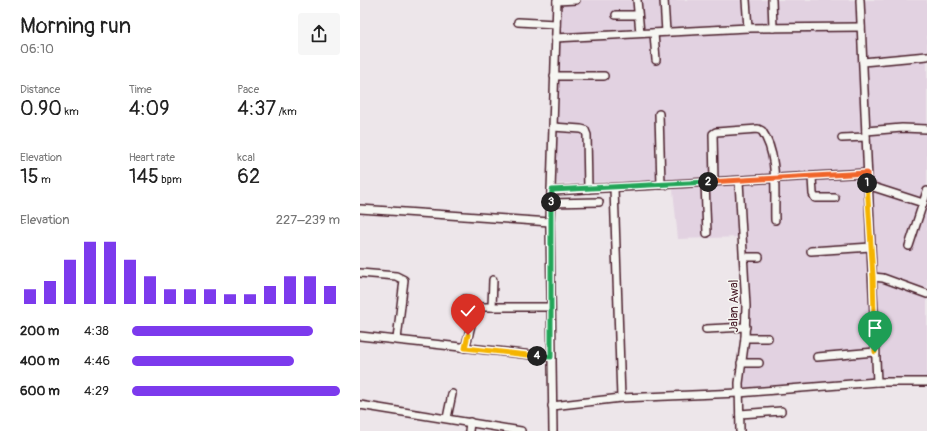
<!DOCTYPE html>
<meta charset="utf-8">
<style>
:root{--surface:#fff;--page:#f6f6f6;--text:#222;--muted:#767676;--accent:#7c3aed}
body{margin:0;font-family:Pangolin,sans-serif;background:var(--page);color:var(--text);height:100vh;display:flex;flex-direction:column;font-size:15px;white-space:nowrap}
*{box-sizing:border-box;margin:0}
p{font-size:13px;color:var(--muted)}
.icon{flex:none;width:22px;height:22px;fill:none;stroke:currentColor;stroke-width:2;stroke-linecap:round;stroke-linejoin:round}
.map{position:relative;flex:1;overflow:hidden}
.details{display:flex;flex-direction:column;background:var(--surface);width:360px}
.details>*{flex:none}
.pin{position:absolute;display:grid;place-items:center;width:34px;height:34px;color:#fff;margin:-41px -17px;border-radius:50% 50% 50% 0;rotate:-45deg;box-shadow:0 0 4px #0007}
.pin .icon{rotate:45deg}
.km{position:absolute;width:20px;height:20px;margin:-10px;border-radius:50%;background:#222;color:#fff;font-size:11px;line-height:20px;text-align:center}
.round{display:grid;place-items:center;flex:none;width:42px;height:42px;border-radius:4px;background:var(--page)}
.headline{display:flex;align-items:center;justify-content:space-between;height:68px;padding:0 20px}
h1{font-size:22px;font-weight:600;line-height:30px}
.metrics{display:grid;grid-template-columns:repeat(3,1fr);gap:6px;height:68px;padding:4px 20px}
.metrics div{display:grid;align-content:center}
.metrics b{font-size:20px;font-weight:600}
.metrics small{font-size:11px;font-weight:400}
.metrics p{font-size:11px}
.chart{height:112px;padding:8px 20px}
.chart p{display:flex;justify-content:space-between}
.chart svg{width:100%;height:72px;margin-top:4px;stroke:var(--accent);stroke-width:6}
ul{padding:0 20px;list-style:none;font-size:13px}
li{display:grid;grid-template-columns:64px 48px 1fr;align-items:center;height:30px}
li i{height:10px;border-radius:5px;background:var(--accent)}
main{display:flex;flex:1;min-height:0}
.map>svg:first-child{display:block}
</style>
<main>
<section class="details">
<div class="headline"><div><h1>Morning run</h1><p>06:10</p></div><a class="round"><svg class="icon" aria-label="share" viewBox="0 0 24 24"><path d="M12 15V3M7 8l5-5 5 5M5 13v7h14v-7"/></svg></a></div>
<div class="metrics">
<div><p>Distance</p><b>0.90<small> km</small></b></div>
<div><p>Time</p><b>4:09</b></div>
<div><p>Pace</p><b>4:37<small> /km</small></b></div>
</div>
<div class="metrics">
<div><p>Elevation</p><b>15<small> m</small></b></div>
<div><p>Heart rate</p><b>145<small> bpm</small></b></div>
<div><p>kcal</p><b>62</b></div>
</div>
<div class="chart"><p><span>Elevation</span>227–239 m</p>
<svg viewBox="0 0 160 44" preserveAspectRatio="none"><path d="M5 44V35M15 44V30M25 44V17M35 44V6M45 44V6M55 44V17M65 44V27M75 44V35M85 44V35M95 44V35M105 44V38M115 44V38M125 44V33M135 44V27M145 44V27M155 44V33"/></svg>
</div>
<ul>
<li><b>200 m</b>4:38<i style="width:87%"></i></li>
<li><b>400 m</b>4:46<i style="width:78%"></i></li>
<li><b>600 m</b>4:29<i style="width:100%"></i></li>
</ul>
</section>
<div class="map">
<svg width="567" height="431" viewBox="0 0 567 431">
<rect width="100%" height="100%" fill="#ede6ea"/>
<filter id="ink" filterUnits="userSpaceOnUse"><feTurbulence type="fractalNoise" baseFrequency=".025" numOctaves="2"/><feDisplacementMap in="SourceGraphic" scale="8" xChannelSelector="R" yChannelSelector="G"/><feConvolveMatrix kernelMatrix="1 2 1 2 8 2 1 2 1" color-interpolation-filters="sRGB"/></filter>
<g filter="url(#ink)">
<polygon fill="#e2d2e1" points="195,0 567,0 567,377 384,393 380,237 318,239 312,180 197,184"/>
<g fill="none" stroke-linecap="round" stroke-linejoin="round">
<g stroke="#4a1f2b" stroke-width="10">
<g id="minor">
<polyline points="277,0 280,33"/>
<polyline points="304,0 306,32"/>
<polyline points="386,0 388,28"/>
<polyline points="412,0 413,28"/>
<polyline points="500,0 517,382"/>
<polyline points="197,1 216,0"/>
<polyline points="256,15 278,15"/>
<polyline points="158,22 196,24"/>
<polyline points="294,33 296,60"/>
<polyline points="195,38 388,28 501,27"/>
<polyline points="503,62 567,56"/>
<polyline points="194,76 244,76"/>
<polyline points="299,114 301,185"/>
<polyline points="193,127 221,129 225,130 227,135 228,189"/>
<polyline points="506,131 542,128 567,129"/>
<polyline points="482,138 506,137"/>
<polyline points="452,177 453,194 455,198 475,198"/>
<polyline points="379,181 386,306 385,338 379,383 380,431"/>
<path d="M 354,182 L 353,134 L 356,132 L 398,129 L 402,131 C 419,155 414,193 415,220"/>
<polyline points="345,183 347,233"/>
<polyline points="507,185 563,203"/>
<polyline points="254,188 261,398"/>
<polyline points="192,191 507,173"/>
<polyline points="191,203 239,202"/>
<polyline points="0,209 190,222"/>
<polyline points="549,246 567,191"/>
<polyline points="451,251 511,247"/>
<polyline points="384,257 399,257"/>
<polyline points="0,273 36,276 44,280 37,339"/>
<polyline points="513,277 523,278 567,294"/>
<path d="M 105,299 C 118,311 109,333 105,348"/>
<polyline points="120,307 190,307"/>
<polyline points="132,307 133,280"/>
<polyline points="346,329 386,327"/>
<polyline points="0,336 191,357"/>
<polyline points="385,338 408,338"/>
<polyline points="457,357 515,352"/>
<polyline points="381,363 399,363"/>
<polyline points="0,405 161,431"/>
<polyline points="192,406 261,398 379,393 517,382 567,382"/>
<polyline points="380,414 421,411"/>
<polyline points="87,418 92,394"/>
<polyline points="109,431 110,422"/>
<polyline points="193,431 190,222 197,0"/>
</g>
</g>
<use href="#minor" stroke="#f6f6f2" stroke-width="7"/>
</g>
</g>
<g fill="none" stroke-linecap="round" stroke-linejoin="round" filter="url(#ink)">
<g stroke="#fff" stroke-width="8">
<polyline id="split-1" points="507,183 513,277 515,352"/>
</g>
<g stroke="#fff" stroke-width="8">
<polyline id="split-2" points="348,182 507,173 507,183"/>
</g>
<g stroke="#fff" stroke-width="8">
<polyline id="split-3" points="191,202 192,190 348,182"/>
</g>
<g stroke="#fff" stroke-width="8">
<polyline id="split-4" points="177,356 191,357 191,202"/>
</g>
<g stroke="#fff" stroke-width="8">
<polyline id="split-5" points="108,335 105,348 177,356"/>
</g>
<use href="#split-1" stroke="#f5b400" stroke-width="5"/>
<use href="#split-2" stroke="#f0652b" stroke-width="5"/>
<use href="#split-3" stroke="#22a559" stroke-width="5"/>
<use href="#split-4" stroke="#22a559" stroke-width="5"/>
<use href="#split-5" stroke="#f5b400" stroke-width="5"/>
</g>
<g text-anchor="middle" stroke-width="3" stroke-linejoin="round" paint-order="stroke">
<g font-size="12" fill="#4a1f2b" stroke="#f6f6f2">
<text transform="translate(374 306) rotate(-90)" y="4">Jalan Awal</text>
</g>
</g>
</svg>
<div class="pin" style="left:515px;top:352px;background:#1e9e55"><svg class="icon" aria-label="arrive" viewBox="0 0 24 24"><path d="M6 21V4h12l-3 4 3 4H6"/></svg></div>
<div class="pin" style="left:108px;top:335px;background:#d93025"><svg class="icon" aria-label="check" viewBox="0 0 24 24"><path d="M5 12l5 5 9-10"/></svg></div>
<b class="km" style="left:507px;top:183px">1</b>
<b class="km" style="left:348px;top:182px">2</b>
<b class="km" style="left:191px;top:202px">3</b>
<b class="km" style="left:177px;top:356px">4</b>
</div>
</main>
